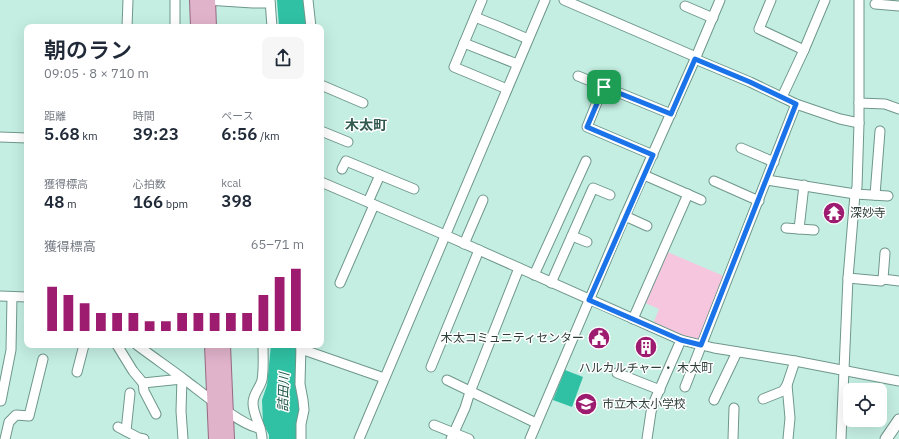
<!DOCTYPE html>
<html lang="ja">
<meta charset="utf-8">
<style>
:root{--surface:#fff;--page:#f6f6f7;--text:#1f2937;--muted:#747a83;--accent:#9d1c70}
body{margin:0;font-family:"IBM Plex Sans","Noto Sans JP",sans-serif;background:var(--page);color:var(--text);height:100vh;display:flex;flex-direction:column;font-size:15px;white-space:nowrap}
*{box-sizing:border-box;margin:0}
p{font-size:13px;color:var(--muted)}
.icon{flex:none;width:22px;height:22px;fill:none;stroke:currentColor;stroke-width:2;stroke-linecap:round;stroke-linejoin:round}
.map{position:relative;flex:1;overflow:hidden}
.drawer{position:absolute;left:24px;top:24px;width:300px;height:324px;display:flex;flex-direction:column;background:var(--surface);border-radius:8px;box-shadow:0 4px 16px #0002}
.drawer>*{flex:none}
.fabs{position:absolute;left:843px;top:383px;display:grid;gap:8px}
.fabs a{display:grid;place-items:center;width:44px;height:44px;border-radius:8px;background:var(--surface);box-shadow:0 4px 16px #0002;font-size:20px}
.pin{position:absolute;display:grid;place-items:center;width:34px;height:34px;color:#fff;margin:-17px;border-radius:8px;box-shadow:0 2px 6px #0006}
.round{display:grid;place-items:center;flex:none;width:42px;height:42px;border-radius:8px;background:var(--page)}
.overview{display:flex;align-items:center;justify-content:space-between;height:68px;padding:0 20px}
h1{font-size:22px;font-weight:600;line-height:30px}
.figures{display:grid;grid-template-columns:repeat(3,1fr);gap:6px;height:68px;padding:4px 20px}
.figures div{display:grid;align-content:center}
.figures b{font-size:17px;font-weight:600}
.figures small{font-size:11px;font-weight:400}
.figures p{font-size:11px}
.chart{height:112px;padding:8px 20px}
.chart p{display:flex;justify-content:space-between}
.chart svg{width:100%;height:72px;margin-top:4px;stroke:var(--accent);stroke-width:6}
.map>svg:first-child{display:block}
</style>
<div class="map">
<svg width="899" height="439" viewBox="0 0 899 439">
<rect width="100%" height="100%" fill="#c4eee2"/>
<polygon fill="#f6c6de" points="665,251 726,277 699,342 681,336 653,324 659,309 643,302"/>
<g fill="#30c1a4">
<polygon points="277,0 306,0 308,27 279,27"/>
<polygon points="271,345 299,345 300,407 297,439 269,439 269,435 263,423 262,400 267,385"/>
<polygon points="565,370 583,377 572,407 553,400"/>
</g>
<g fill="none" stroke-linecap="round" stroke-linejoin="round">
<g stroke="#6f978c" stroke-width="11">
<g id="minor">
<polyline points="206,0 253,3 270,3"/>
<polyline points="270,0 272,27"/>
<polyline points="308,0 311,27"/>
<polyline points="482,0 454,67 507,89"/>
<polyline points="564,0 696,57"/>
<polyline points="771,0 759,29 804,50 782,97"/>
<polyline points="875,4 899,6"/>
<polyline points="685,6 713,18"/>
<polyline points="475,17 500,27 528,39"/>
<polyline points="127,27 128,0"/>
<polyline points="175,27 175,0"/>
<polyline points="464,43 517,64"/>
<polyline points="804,50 825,0"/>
<polyline points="695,59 750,82 796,104 840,119 859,123"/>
<polyline points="578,76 671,114"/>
<polyline points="321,85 363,103"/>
<polyline points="603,87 587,127 653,155"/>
<polyline points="859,103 885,104 899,109"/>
<polyline points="321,131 348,142"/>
<polyline points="0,137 27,138"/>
<polyline points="741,148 774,162"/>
<polyline points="342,169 346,161 414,189"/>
<polyline points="644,175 701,200"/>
<polyline points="767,180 855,194 888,196"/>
<polyline points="714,181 759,201"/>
<polyline points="321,182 445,235 681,340 714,348 795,361 899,381"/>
<polyline points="875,195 880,131"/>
<polyline points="368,202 380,175"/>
<polyline points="625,216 647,226"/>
<polyline points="786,228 799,229 804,185"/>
<polyline points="799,229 814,230"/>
<polyline points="572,236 587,242"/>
<polyline points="464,244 483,200"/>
<polyline points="885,253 883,279 899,281"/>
<polyline points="534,275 586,161"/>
<polyline points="848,278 881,281 883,279"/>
<polyline points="340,283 374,205"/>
<polyline points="551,283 593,188 610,195"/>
<polyline points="0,296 27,297"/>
<polyline points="633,319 688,194"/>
<polyline points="117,345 133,371 143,383 144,391 156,414"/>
<path d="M 137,345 C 153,357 169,368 185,380 C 200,391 244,428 260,428"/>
<polyline points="301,345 300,384 303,400 304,410 301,424 301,439"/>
<polyline points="301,349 384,378"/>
<polyline points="431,367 479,250"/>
<polyline points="77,372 84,345"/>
<polyline points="617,373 660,390"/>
<polyline points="182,378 181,411 183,439"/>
<polyline points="447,380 536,423"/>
<polyline points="143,383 182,379"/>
<polyline points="787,385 790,418 788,439"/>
<polyline points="685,387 796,104"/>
<polyline points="763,399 783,391 787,385 795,361"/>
<polyline points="714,400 737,352"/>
<polyline points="1,401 11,350 12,297"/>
<polyline points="434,425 469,439"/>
<polyline points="118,427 139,438 144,439"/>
<polyline points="126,431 130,393"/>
<polyline points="5,439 9,422 16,415 29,416 43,359"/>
<path d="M 262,439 C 262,426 253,416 253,403 C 253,394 260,388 262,380 C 264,369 263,356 263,345"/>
<polyline points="359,439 545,0"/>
<polyline points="451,439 465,408 470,392 519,268"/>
<polyline points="530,439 625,216 696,57 720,0"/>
<polyline points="647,439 651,412 654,402 681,340"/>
<polyline points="733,439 734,408"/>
<polyline points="841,439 848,278 855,194 857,187 859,123 859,0"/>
</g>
</g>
<g stroke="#6f978c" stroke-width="13">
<polyline id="tertiary" points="886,439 899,420"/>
</g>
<g stroke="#956a82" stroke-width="16">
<g id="primary">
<polyline points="197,0 198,27"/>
<polyline points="208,0 209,27"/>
<polyline points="212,345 216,439"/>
<polyline points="223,345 227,439"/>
</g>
</g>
<use href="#minor" stroke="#fff" stroke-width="9"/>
<use href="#tertiary" stroke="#fff" stroke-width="11"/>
<use href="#primary" stroke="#e0b3cb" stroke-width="14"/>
</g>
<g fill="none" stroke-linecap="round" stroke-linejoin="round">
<g stroke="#fff" stroke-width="8">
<polygon id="route" points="695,59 750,82 796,104 701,345 681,340 589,300 653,155 587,127 604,87 671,114"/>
</g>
<use href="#route" stroke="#1a73e8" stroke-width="5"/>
</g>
<defs>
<g id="temple-disc" transform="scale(1.15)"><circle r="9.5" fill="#9d1c70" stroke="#fff"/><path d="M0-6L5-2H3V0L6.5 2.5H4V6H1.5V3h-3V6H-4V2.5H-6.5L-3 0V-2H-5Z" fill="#fff"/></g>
<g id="civic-disc" transform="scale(1.15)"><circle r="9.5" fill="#9d1c70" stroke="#fff"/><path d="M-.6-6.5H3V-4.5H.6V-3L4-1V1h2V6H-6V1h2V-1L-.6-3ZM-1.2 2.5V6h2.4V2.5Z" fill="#fff"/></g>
<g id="building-disc" transform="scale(1.15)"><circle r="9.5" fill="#9d1c70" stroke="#fff"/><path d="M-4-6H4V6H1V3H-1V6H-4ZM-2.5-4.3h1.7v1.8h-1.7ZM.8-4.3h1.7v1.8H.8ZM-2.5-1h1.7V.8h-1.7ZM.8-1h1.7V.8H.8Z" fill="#fff"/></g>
<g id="school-disc" transform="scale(1.15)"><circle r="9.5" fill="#9d1c70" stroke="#fff"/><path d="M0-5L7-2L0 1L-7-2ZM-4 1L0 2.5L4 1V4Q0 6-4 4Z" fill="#fff"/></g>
</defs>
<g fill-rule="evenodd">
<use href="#temple-disc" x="834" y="213"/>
<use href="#civic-disc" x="599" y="338"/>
<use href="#building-disc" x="646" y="347"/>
<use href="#school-disc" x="586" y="404"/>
</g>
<g text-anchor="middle" stroke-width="3" stroke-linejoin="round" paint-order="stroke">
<g font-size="12" fill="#2e3f3a" stroke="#fff" text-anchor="start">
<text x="850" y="217">深妙寺</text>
<text x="584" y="342" text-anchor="end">木太コミュニティセンター</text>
<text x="646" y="372" text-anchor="middle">ハルカルチャー・ 木太町</text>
<text x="602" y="408">市立木太小学校</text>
</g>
<g font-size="13" font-style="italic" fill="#22594c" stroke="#fff">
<text transform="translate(283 392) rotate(-88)" y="5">詰田川</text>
</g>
<g font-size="14" font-weight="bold" fill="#31584e" stroke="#fff">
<text x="366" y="130">木太町</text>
</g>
</g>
</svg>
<div class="fabs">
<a><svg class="icon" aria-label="locate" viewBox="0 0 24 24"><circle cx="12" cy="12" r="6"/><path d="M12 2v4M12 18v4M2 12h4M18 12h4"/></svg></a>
</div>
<div class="pin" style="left:604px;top:87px;background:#1e9e55"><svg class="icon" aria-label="arrive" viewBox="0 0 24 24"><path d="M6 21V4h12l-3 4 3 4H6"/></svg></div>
<section class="drawer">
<div class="overview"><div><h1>朝のラン</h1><p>09:05 · 8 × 710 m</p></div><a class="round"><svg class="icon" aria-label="share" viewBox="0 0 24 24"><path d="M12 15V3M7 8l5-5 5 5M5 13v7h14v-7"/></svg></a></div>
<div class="figures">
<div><p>距離</p><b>5.68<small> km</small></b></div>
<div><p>時間</p><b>39:23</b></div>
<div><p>ペース</p><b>6:56<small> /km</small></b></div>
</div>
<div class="figures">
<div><p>獲得標高</p><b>48<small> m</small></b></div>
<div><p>心拍数</p><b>166<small> bpm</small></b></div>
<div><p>kcal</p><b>398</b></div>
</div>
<div class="chart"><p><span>獲得標高</span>65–71 m</p>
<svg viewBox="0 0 160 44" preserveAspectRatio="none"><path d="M5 44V17M15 44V22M25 44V27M35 44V33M45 44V33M55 44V33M65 44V38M75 44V38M85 44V33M95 44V33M105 44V33M115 44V33M125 44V33M135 44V22M145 44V11M155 44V6"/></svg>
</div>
</section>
</div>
